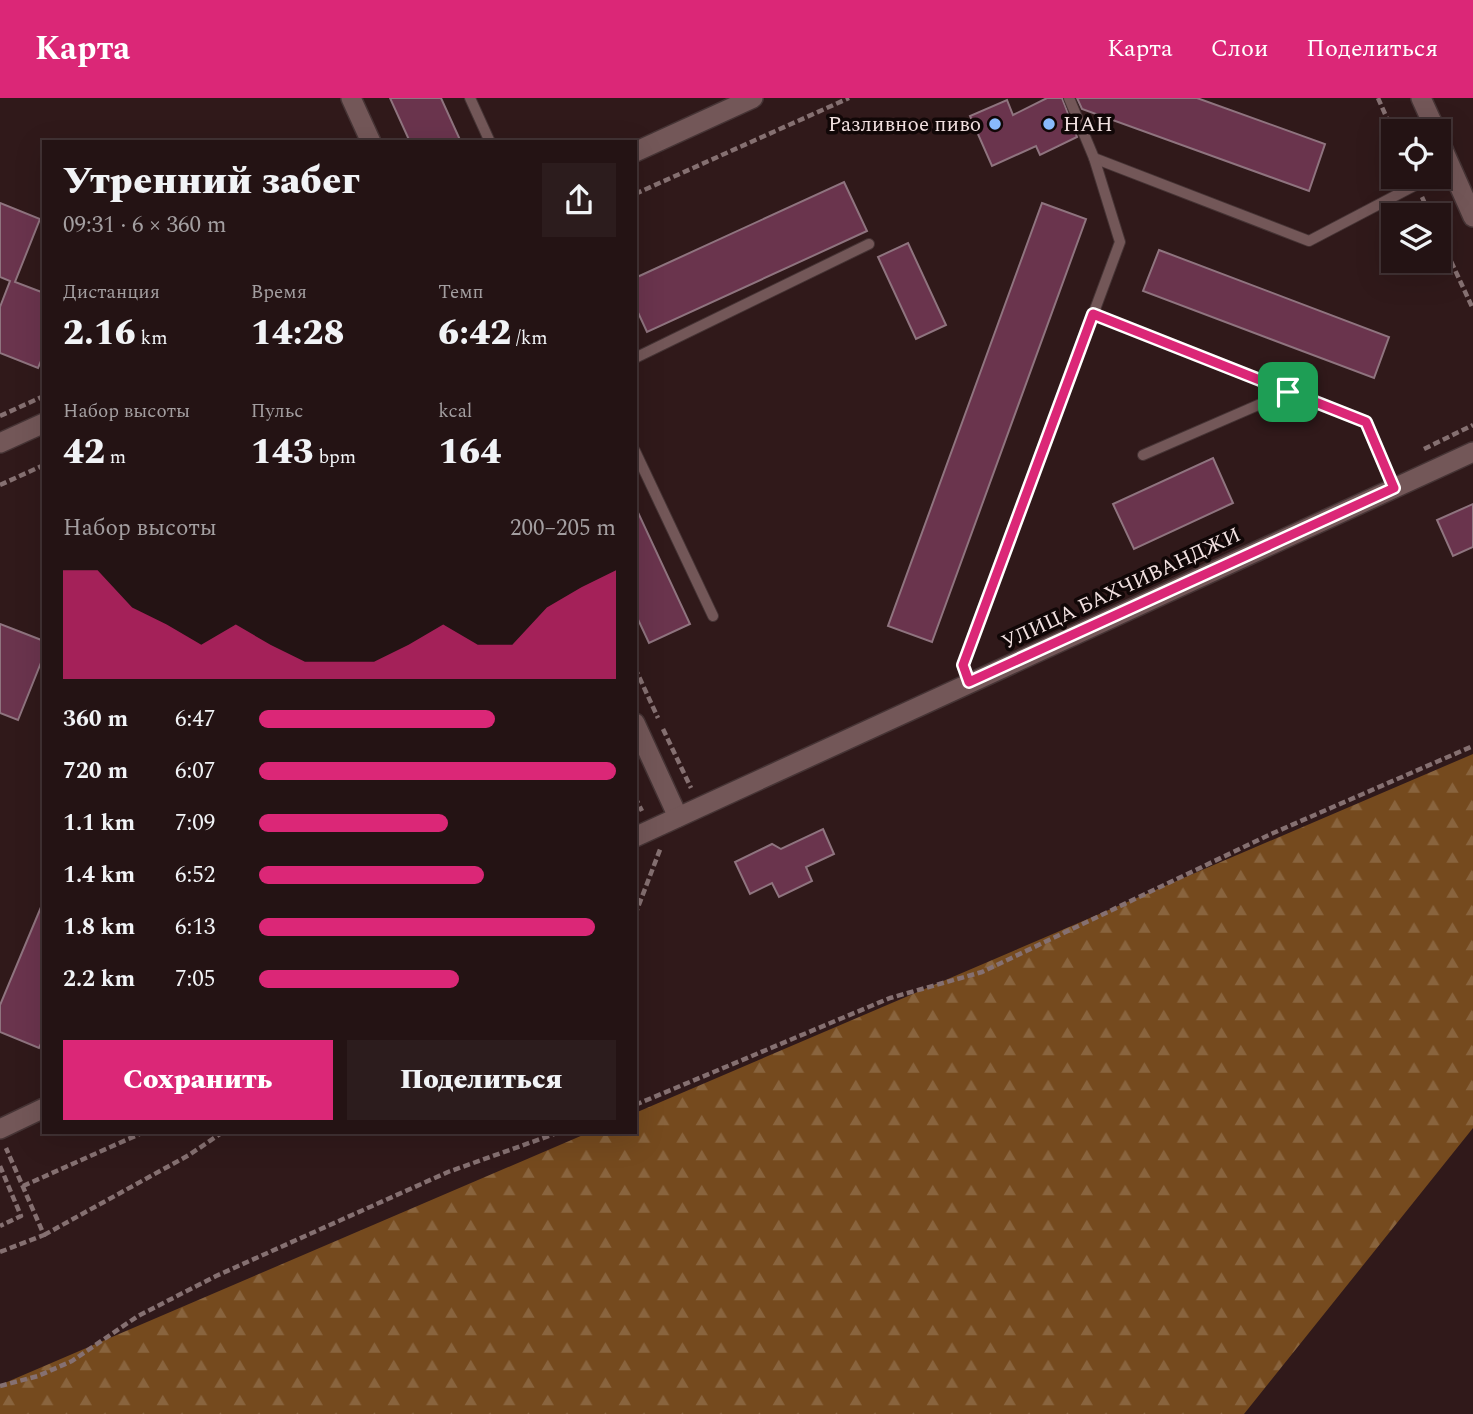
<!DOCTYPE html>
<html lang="ru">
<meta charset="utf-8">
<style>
:root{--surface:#241314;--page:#2c1c1d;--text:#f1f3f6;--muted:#a39ea0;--line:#413234;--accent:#db2777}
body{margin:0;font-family:Spectral,serif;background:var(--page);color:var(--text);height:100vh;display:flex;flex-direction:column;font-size:26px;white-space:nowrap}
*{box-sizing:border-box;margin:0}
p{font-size:23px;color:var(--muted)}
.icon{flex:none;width:38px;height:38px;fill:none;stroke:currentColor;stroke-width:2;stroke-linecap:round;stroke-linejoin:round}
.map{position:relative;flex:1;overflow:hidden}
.side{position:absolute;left:42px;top:42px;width:595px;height:994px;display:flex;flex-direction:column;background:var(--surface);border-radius:0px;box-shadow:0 7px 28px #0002,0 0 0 2px var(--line)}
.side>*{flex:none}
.buttons{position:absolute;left:1381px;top:21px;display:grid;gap:14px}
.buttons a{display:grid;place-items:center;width:70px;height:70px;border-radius:0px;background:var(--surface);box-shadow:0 7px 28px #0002,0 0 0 2px var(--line);font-size:35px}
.pin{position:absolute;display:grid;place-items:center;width:60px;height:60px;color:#fff;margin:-30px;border-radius:14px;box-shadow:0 4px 10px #0006}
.round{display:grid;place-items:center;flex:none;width:74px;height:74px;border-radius:0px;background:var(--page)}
.summary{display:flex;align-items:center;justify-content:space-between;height:119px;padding:0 21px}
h1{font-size:38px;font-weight:800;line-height:52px}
.figures{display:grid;grid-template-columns:repeat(3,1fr);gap:10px;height:119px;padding:7px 21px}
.figures div{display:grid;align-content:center}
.figures b{font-size:35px;font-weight:800}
.figures small{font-size:19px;font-weight:400}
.figures p{font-size:19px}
.chart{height:196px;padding:14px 21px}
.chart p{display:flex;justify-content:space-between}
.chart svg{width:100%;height:126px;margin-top:7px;fill:var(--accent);opacity:.7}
.primary-button{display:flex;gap:14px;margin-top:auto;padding:14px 21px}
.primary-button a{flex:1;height:80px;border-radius:0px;background:var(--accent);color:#fff;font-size:28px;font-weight:800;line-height:80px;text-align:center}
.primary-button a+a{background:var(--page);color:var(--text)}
ul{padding:0 21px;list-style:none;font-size:23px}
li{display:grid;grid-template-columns:112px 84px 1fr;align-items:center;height:52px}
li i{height:18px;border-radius:9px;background:var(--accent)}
header{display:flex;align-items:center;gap:42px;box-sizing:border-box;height:98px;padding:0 35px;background:var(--accent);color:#fff}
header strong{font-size:33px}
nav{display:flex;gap:38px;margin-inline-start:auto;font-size:24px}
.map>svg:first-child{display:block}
</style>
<header>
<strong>Карта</strong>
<nav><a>Карта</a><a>Слои</a><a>Поделиться</a></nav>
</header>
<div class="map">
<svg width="1473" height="1316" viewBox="0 0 1473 1316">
<defs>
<pattern id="forest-firs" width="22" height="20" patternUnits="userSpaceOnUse" patternTransform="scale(1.75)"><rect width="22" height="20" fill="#754a1e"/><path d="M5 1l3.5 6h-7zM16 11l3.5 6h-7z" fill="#89643e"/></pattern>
</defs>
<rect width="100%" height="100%" fill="#30191a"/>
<polygon fill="url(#forest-firs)" points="1473,656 1473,1030 1244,1316 0,1316 0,1287 590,1034 635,1034 635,1015"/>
<g fill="#6a344d" stroke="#8f747f" stroke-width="2">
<polygon points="390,0 441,0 461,44 410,44"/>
<polygon points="1047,0 1062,0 1077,39 1040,57 1036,48 992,68 970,18 1007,2 1013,17"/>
<polygon points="1077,0 1197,0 1325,46 1309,93 1082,11"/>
<polygon points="844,84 867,133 647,234 635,208 635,180"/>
<polygon points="0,105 40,121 15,184 44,195 44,256 38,270 0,255 0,209 10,183 0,179"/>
<polygon points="1042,105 1086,121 932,544 888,528"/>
<polygon points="908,145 946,227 916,241 878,159"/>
<polygon points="1159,152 1389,239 1374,280 1143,193"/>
<polygon points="1213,360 1233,405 1134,451 1113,406"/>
<polygon points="1473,406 1473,449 1453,458 1437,422"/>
<polygon points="635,408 690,526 649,545 635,515"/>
<polygon points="0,526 44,543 44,557 18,622 0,615"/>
<polygon points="823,731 834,756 806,769 812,783 779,799 772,785 750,796 735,764 772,746 781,751"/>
<polygon points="44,802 44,939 39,950 0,934 0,907"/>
</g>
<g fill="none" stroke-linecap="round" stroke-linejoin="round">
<g stroke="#463435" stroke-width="12">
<g id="lane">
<polyline points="470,0 490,44"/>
<polyline points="1094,60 1309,143 1431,79"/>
<polyline points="1093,216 1366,324 1394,390"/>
<polyline points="635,260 869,146"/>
<polyline points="635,353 713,518"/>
<polyline points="1143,357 1288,294"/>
<polyline points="969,584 963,567 1120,144 1094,60 1069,0"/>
</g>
</g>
<g stroke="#463435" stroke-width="22">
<g id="street">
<polyline points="351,0 371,44"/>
<polyline points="1421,0 1436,33"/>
<polyline points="1438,40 1473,119"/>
<polyline points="635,54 753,0"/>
<polyline points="0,345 44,325"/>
<polyline points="635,625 678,719"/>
<polyline points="635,739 1473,354"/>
<polyline points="0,1031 44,1010"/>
</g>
</g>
<g stroke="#857071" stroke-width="4.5" stroke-dasharray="7 3.5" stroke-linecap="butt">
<polyline points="1378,0 1393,34"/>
<polyline points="635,96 849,0"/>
<polyline points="1422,99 1430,117"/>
<polyline points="1438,135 1473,211"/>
<polyline points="0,318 44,298"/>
<polyline points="1424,351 1473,327"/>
<polyline points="0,387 44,367"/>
<polyline points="635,570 658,620"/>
<polyline points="663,631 691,690"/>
<polyline points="635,699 642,713"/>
<polyline points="635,817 661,749"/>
<polyline points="635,1007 890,900 982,874 1271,736 1473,648"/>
<polyline points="0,1068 21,1118 0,1128"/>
<polyline points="23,1088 144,1034"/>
<polyline points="44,1137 189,1057 223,1034"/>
<polyline points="0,1154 44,1137 6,1050"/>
<polyline points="0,1288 38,1278 72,1263 138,1218 216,1178 448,1074 560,1034"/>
</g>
<use href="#lane" stroke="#735758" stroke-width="10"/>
<use href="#street" stroke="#735758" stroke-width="19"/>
</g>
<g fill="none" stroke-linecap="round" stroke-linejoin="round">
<g stroke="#fff" stroke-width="14">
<polygon id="route" points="1093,216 1366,324 1394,390 969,584 963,567"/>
</g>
<use href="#route" stroke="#db2777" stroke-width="9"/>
</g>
<g fill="#89bafc" stroke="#110707" stroke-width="2.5">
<circle cx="995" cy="26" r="7"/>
<circle cx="1049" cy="26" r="7"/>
</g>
<g text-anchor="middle" stroke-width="7" stroke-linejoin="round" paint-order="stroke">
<g font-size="21" fill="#f1e0e0" stroke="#110707" text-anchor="end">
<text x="981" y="33">Разливное пиво</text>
<text x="1063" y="33" text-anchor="start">НАН</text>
</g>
<g font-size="21" fill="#f1e0e0" stroke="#110707">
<text transform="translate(1121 490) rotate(-25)" y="7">УЛИЦА БАХЧИВАНДЖИ</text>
</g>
</g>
</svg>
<div class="buttons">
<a><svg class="icon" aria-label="locate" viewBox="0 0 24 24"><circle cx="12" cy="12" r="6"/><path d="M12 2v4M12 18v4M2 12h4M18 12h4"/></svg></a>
<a><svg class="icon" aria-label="layers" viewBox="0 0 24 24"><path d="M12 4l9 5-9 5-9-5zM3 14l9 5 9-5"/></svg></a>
</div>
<div class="pin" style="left:1288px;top:294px;background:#1e9e55"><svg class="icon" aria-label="arrive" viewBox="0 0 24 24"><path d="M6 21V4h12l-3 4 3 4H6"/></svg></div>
<section class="side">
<div class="summary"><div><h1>Утренний забег</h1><p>09:31 · 6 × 360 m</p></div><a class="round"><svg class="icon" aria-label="share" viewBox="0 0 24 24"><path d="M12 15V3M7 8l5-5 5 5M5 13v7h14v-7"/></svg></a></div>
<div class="figures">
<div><p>Дистанция</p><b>2.16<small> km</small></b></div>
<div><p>Время</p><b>14:28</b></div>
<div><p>Темп</p><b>6:42<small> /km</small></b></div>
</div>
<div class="figures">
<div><p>Набор высоты</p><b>42<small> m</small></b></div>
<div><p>Пульс</p><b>143<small> bpm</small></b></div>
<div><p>kcal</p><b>164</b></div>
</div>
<div class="chart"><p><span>Набор высоты</span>200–205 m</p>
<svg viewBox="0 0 160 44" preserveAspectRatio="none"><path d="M0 44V6L10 6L20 19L30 25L40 32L50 25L60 32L70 38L80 38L90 38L100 32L110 25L120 32L130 32L140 19L150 12L160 6V44z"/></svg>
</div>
<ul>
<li><b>360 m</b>6:47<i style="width:66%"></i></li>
<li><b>720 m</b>6:07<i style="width:100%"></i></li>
<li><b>1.1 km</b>7:09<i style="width:53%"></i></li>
<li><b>1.4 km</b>6:52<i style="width:63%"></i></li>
<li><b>1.8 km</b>6:13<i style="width:94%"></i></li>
<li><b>2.2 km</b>7:05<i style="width:56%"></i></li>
</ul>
<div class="primary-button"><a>Сохранить</a><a>Поделиться</a></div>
</section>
</div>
